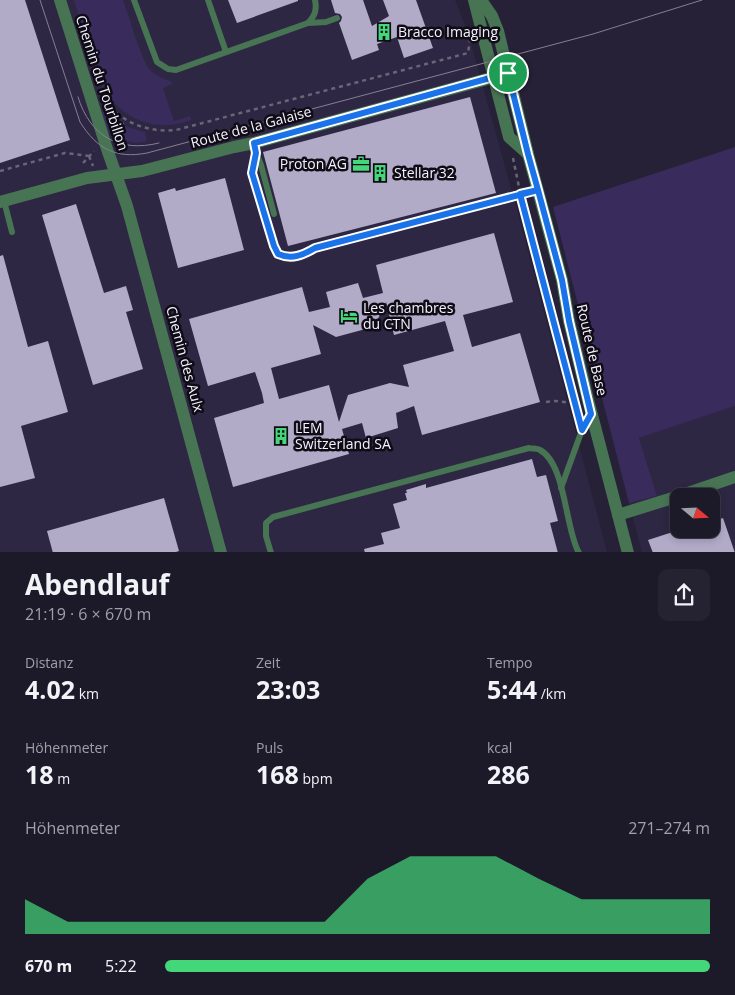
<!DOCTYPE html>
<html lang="de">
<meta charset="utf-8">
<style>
:root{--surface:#1c1929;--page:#252231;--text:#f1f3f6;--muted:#a0a0a8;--line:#3a3846;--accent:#44d77a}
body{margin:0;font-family:"Open Sans",sans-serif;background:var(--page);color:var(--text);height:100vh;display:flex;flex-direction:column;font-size:19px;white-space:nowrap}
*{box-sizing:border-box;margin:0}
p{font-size:16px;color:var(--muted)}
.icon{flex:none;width:28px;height:28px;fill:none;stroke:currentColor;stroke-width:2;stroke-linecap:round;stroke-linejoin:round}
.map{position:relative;height:552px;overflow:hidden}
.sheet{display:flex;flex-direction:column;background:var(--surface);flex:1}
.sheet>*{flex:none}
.needle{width:32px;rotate:109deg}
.fabs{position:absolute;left:670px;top:488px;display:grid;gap:10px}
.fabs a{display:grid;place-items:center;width:50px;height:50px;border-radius:10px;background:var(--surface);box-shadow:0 2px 8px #0003,0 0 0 1px var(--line);font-size:25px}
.pin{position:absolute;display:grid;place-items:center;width:42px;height:42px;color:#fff;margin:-21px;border:2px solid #fff;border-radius:50%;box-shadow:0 1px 5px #0007}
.round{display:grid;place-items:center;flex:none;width:52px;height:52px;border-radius:10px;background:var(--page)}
.overview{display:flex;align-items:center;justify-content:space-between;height:85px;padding:0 25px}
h1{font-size:28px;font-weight:700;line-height:38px}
.figures{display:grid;grid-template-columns:repeat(3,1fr);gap:8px;height:85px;padding:5px 25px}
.figures div{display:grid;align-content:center}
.figures b{font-size:25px;font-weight:700}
.figures small{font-size:14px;font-weight:400}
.figures p{font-size:14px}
.chart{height:140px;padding:10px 25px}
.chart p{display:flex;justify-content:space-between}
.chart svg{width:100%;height:90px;margin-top:5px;fill:var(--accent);opacity:.7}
ul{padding:0 25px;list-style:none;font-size:16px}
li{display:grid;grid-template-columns:80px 60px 1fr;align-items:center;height:38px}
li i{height:12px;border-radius:6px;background:var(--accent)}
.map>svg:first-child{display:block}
</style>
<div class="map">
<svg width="735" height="553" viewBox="0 0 735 553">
<rect width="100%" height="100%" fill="#262137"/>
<g fill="#2e2743" fill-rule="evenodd">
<polygon points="0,0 455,0 468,33 516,206 607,552 0,552"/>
<path d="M 735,406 L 735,552 L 642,552 L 629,503 L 657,496 L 639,438 ZM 679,496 L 711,496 L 711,529 L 679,529 Z"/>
</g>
<g fill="#392b5c">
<path d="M 74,0 L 123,0 C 129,15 141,60 150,70 C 156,76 163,79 171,81 L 172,84 L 163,88 L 174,121 L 190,116 L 191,120 C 182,123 172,126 161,125 C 139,125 113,108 103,87 C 90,60 83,29 74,0 Z"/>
<polygon points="107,110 118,121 118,124 108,134 100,113"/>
<polygon points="125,126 145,132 147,141 136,143 116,138 118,133"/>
<polygon points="735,147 735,406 639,438 657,496 629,503 553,207"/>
</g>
<g fill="#b1abc8" fill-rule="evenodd">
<polygon points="0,0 25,0 70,140 0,163"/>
<polygon points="228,0 298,0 298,1 237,23"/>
<polygon points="331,0 363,0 372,26 389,16 383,0 416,0 433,48 404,58 397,37 377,44 379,50 352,60 339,23 341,21 342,17 340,14 335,13"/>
<polygon points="470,97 496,193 288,246 263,152"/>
<polygon points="225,178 244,250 178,268 158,193 175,188 176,191"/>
<polygon points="76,204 104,293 126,286 133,310 126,312 143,369 93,385 42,215"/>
<path d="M 494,233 L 513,302 L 463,315 L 472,347 L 520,333 L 540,402 L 422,435 L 414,406 L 396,413 L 398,428 L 366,438 L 362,423 L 342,429 L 349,454 L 233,487 L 214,418 L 264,403 L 262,393 L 255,372 L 208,386 L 189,319 L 302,287 L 309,312 L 330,307 L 326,292 L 358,283 L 363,298 L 383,293 L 376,265 ZM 386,302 L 394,335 L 445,321 L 454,351 L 403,365 L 409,387 L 390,383 L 348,395 L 339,422 L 329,385 L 279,399 L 271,368 L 321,354 L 313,325 L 336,337 L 373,327 L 375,325 Z"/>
<polygon points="3,255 28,347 48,341 68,412 21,426 35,478 0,487 0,256"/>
<polygon points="532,459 537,477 546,475 558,521 550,523 558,553 365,553 364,549 384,544 381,533 400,528 393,504 407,500 405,493 407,493 406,490 426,484 426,488"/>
<polygon points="164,498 179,551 173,553 53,553 47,531"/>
<polygon points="723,518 735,553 653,553 648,540 682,529 711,529 711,522"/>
</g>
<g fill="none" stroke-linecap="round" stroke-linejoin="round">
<g stroke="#696578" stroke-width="2.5" stroke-dasharray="4 4" stroke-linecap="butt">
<path d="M 105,102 C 123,123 149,133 176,130 L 468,53 L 470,40 L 472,39"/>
<polyline points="115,131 126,120"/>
<polyline points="89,156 93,166"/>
<polyline points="513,158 519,187"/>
<polyline points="83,163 94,151"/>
<polyline points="0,171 65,153 89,156"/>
<polyline points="522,202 572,393"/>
<polyline points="546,402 555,401 571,403"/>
</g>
<g stroke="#477453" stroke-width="6">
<path d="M 134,0 L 157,62 L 168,69 L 176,70 L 308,23 C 315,16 317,10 315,0"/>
<polyline points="208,0 226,52"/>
<polyline points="308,23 326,22 337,18"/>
<path d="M 256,153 C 255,159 253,166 253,172 C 252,182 273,249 279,254 C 290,263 305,254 315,248 L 538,190"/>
<polyline points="256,153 261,165 274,214"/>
<polyline points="4,201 12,232"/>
<polyline points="561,488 582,430 591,415"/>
<path d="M 271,553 L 266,536 L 266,523 L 273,517 L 529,448 C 532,449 537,448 540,450 C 566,464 565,529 579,553"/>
</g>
<g stroke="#477453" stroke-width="12">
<polyline points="60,0 107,149 127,206 221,553"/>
<polyline points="679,496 735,477"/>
<polyline points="618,515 679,496"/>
</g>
<g stroke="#477453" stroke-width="12">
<polyline points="474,0 509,137 528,154"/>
<polyline points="481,0 492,16 498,31 528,154 562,280 569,321 588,400 628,553"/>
<polyline points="0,202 87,178 142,171 234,147 254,143 509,73"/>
</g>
<g stroke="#848092" stroke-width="1">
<path d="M 40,0 L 80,122 C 97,149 116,159 147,153 L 593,34 L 702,0"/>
<path d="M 78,97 C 90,136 119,153 159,143"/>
</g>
</g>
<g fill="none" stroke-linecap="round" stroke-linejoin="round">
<g stroke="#fff" stroke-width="10">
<path id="route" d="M 508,73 L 254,143 L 256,153 L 252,173 L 274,246 L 278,254 C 292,260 303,255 315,248 L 538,190 L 562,280 L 569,321 L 591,414 L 582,430 L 520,194 L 538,190 L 528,154 L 508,73"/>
</g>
<use href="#route" stroke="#1a73e8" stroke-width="6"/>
</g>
<defs>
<g id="building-bare" transform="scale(1.35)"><path d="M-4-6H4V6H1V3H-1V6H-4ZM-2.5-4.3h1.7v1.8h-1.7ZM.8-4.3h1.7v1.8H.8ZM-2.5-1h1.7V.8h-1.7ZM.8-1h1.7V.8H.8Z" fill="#44d77a" stroke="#0f0c16" stroke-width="2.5" paint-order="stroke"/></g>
<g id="office-bare" transform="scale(1.35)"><path d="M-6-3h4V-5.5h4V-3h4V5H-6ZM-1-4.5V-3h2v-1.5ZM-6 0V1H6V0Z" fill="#44d77a" stroke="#0f0c16" stroke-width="2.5" paint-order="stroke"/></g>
<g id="hotel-bare" transform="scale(1.35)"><path d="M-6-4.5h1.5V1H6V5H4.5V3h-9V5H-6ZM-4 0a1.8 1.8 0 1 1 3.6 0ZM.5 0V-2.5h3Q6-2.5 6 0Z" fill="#44d77a" stroke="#0f0c16" stroke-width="2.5" paint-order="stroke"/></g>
</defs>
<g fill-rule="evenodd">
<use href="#building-bare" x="384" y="32"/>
<use href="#office-bare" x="361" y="164"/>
<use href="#building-bare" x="380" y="173"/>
<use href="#hotel-bare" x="349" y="316"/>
<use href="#building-bare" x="281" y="436"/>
</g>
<g text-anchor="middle" stroke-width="5" stroke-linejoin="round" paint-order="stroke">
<g font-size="14" fill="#f4f2fe" stroke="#0f0c16" text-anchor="start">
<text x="398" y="37">Bracco Imaging</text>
<text x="347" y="169" text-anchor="end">Proton AG</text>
<text x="394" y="178">Stellar 32</text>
<text x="363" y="313">Les chambres<tspan x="363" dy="16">du CTN</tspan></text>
<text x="295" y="433">LEM<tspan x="295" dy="16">Switzerland SA</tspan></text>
</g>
<g font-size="14" fill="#f4f2fe" stroke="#0f0c16">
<text transform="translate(102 83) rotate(72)" y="5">Chemin du Tourbillon</text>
<text transform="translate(251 127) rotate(-15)" y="5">Route de la Galaise</text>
<text transform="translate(592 350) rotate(77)" y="5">Route de Base</text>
<text transform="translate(185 359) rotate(75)" y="5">Chemin des Aulx</text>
</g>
</g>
</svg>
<div class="fabs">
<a><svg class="needle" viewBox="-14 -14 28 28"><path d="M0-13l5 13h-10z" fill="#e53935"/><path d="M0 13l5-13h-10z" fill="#a0a0a8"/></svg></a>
</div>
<div class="pin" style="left:508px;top:73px;background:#1e9e55"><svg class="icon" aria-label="arrive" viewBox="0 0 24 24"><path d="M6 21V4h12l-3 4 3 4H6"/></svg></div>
</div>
<section class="sheet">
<div class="overview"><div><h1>Abendlauf</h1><p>21:19 · 6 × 670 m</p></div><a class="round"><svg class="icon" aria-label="share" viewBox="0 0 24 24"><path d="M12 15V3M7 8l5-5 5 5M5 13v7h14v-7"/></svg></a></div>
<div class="figures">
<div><p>Distanz</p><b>4.02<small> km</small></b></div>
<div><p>Zeit</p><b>23:03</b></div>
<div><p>Tempo</p><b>5:44<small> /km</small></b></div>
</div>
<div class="figures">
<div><p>Höhenmeter</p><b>18<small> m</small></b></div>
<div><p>Puls</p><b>168<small> bpm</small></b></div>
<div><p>kcal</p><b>286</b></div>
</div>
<div class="chart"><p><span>Höhenmeter</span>271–274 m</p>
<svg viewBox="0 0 160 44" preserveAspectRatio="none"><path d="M0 44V27L10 38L20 38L30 38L40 38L50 38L60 38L70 38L80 17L90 6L100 6L110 6L120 17L130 27L140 27L150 27L160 27V44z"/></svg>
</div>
<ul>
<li><b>670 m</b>5:22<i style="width:100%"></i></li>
</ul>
</section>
